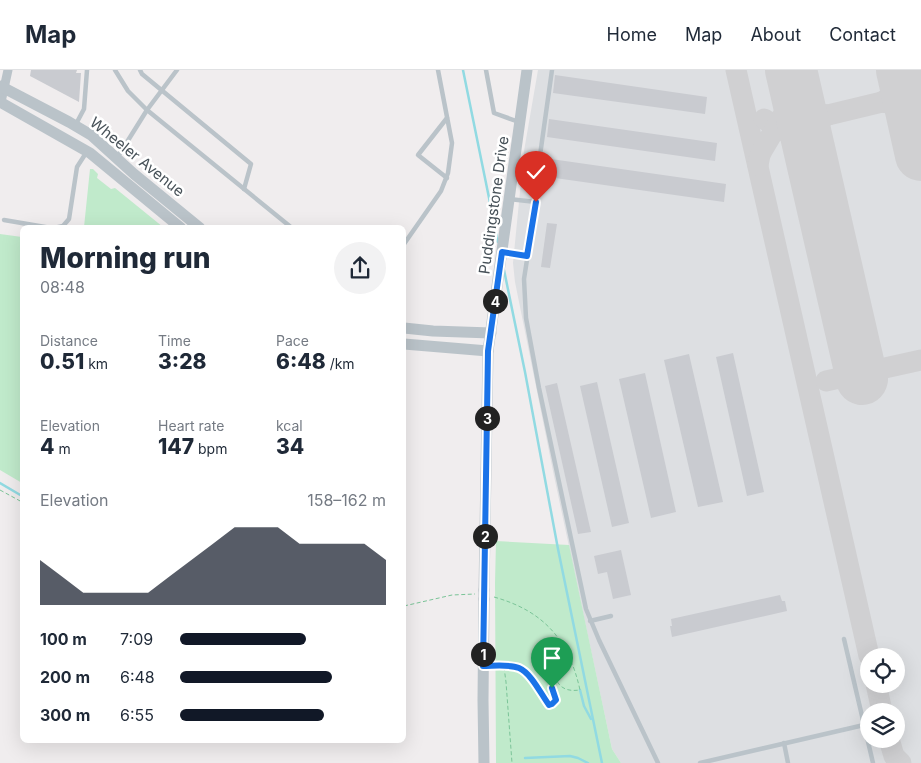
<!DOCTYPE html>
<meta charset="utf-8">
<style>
:root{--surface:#fff;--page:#f2f2f3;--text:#1f2937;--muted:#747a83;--line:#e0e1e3;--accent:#111827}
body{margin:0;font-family:Inter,sans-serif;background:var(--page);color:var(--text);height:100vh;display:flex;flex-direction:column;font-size:19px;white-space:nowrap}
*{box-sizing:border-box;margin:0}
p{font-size:16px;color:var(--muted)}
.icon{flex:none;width:28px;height:28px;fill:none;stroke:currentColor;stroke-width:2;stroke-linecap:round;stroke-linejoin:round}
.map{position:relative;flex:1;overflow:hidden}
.panel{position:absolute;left:20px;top:155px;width:386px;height:518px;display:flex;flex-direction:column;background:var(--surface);border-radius:8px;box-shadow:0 5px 20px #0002}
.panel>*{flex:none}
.controls{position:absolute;left:860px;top:578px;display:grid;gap:10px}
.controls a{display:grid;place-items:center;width:45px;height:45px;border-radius:50%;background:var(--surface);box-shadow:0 5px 20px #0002;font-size:25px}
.pin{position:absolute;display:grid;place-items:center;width:42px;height:42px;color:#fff;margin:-51px -21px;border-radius:50% 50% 50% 0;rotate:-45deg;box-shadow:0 0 5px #0007}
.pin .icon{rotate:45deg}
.km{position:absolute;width:25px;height:25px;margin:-12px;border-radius:50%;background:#222;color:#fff;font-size:14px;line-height:25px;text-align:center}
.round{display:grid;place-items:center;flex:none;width:52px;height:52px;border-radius:26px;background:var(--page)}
.head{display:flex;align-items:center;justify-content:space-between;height:85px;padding:0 20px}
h1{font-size:28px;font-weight:800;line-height:38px}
.figures{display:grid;grid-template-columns:repeat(3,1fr);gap:8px;height:85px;padding:5px 20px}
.figures div{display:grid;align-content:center}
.figures b{font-size:21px;font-weight:800}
.figures small{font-size:14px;font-weight:400}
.figures p{font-size:14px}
.chart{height:140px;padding:10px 20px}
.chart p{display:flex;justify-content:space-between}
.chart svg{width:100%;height:90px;margin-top:5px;fill:var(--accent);opacity:.7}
ul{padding:0 20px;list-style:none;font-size:16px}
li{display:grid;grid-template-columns:80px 60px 1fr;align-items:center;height:38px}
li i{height:12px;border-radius:6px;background:var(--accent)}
header{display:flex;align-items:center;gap:30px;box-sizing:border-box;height:70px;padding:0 25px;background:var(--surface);border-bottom:1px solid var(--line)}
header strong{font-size:24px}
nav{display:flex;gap:28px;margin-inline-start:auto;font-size:18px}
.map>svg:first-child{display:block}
</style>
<header>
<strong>Map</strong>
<nav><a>Home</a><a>Map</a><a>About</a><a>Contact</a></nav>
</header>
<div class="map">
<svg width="921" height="693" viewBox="0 0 921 693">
<rect width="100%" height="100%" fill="#f0edee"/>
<path fill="#dddfe2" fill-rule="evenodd" d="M 538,0 L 921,0 L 921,693 L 621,693 L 612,679 L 554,406 L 515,212 L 513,193 L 524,81 ZM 869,586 L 896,586 L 896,614 L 869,614 ZM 869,641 L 896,641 L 896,669 L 869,669 Z"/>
<g fill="#c0eacb">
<polygon points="90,99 93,99 98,104 97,108 111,119 115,118 163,157 84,157"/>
<polygon points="0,164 22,167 22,413 0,400"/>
<polygon points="496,471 569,475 612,679 621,693 496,693 495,513"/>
</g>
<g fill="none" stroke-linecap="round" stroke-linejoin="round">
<g stroke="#91dae2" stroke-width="2.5">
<polyline points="463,0 498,172"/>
<polyline points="504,200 525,302 558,479 602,693"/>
<polyline points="0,413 22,426"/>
<polyline points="580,620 584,636 591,649"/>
<polyline points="525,688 570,686 578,688 588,693"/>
</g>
<g stroke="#d0d0d2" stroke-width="21">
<polyline points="736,0 869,586"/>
<path d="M 902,1 C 900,19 897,23 882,32 C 901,34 905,40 914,56"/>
<path d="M 794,13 C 803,32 804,44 828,45 C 810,53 811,61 809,79"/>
<polyline points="828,45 882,32"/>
<path d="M 764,49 C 780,59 801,68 811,84"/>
<polyline points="914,56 916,36 921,29"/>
<polyline points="758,95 760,85 763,79 794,27 795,17"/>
<polyline points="826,311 921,290"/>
<polyline points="876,614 882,641"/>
<polyline points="889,669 894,686 901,693"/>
</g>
<g stroke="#d0d0d2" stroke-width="52">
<polyline points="791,0 862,309"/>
<polyline points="902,0 921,85"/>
</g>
</g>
<g fill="#c9cbd0">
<polygon points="31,0 77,0 76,3 81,3 79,32 30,6"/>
<polygon points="555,5 707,27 705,44 553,23"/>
<polygon points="549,49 717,73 715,91 547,67"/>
<polygon points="544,88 726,114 724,132 541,106"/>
<polygon points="547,153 557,154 550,198 541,197"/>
<polygon points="733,283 764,422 747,426 716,287"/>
<polygon points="689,284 723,432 698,437 664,290"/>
<polygon points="645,303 676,442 651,448 619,309"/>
<polygon points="597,312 629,453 612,457 580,316"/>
<polygon points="557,313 591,462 578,464 545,316"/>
<polygon points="621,480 631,525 613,529 607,502 598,504 594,486"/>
<polygon points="780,525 782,531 785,531 787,541 672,567 670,556 672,556 671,549"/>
</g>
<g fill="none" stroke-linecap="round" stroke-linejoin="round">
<g stroke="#7bc498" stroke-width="1" stroke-dasharray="4 2.5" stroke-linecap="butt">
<polyline points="0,420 22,432"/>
<path d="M 494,527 C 544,541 569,570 580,620 C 558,623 555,610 551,592 L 548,590 L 546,591 C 545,605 554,617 556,630 L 552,634 L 549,635 C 541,624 531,603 518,598 C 511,595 502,596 494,596"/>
<polyline points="404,536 452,525 475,524"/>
<polyline points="504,597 506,612 512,693"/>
</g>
<g stroke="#bac3c9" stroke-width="4.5">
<polyline points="115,0 128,21 147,40 292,158"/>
<polyline points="140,0 142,4 251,94 244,119"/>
<polyline points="486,0 494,43 519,52"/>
<polyline points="76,54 84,39 87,0"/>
<polyline points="117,88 147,40 177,0"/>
<polyline points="447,108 418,85 447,48"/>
<polyline points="535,121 552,0"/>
<polyline points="509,129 536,132 524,209 526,248 539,318 586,539 599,570 658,693"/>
<polyline points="4,150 51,158"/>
<polyline points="54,158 63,156 69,149 77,97 86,83"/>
<polyline points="404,174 441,121 448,103 452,73 438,0"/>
<polyline points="503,182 527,186"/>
<polyline points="590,551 611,546"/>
<polyline points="844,569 873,693"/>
<polyline points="784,673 788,693"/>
<polyline points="700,693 864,655"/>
</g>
<polyline stroke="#bac3c9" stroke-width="9" points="1,32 8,0"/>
<g stroke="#bac3c9" stroke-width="11">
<polyline points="0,16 69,52 91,65 134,104 200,158"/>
<polyline points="0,32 90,83 181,158"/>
<polyline points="404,258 433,261 491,263"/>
<polyline points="404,274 488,281"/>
<polyline points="484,520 488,281 527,0"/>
<polyline points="484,529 483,630 484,693"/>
</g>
<polyline stroke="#bac3c9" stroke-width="11" points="484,529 484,520"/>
</g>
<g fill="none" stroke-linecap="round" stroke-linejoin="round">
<g stroke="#fff" stroke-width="10">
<path id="route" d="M 536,132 L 527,186 L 502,182 L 488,281 L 483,596 C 494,596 509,594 519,598 C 531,603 541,624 549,635 L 552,634 L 556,630 L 552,618"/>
</g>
<use href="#route" stroke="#1a73e8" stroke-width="6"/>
</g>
<g text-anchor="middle" stroke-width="5" stroke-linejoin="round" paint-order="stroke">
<g font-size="15" fill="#485259" stroke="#fff">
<text transform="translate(137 87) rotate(39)" y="5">Wheeler Avenue</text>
<text transform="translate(494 135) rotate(-82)" y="5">Puddingstone Drive</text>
</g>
</g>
</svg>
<div class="controls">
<a><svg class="icon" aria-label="locate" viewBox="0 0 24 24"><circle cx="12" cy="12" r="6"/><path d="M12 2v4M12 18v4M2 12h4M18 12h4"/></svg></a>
<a><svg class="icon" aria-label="layers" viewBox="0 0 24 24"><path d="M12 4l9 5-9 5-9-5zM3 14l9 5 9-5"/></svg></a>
</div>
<div class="pin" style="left:552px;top:618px;background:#1e9e55"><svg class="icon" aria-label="arrive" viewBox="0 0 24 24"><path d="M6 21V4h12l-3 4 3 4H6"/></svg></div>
<div class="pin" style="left:536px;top:132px;background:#d93025"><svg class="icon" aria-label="check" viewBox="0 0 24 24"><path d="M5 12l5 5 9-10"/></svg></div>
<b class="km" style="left:483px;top:584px">1</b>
<b class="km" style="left:485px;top:466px">2</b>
<b class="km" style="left:487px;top:348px">3</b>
<b class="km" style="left:495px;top:231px">4</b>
<section class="panel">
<div class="head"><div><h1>Morning run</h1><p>08:48</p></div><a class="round"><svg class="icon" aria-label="share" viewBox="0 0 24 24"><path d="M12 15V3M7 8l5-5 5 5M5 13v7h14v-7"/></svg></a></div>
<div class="figures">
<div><p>Distance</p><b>0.51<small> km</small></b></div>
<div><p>Time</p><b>3:28</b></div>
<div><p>Pace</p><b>6:48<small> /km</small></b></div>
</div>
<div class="figures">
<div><p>Elevation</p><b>4<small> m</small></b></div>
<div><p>Heart rate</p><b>147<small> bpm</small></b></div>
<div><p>kcal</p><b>34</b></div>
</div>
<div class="chart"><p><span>Elevation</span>158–162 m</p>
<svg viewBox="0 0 160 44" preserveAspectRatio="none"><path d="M0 44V22L10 30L20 38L30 38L40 38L50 38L60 30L70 22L80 14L90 6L100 6L110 6L120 14L130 14L140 14L150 14L160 22V44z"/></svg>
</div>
<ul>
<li><b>100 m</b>7:09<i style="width:61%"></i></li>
<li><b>200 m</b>6:48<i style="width:74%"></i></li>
<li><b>300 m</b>6:55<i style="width:70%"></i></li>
</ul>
</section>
</div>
